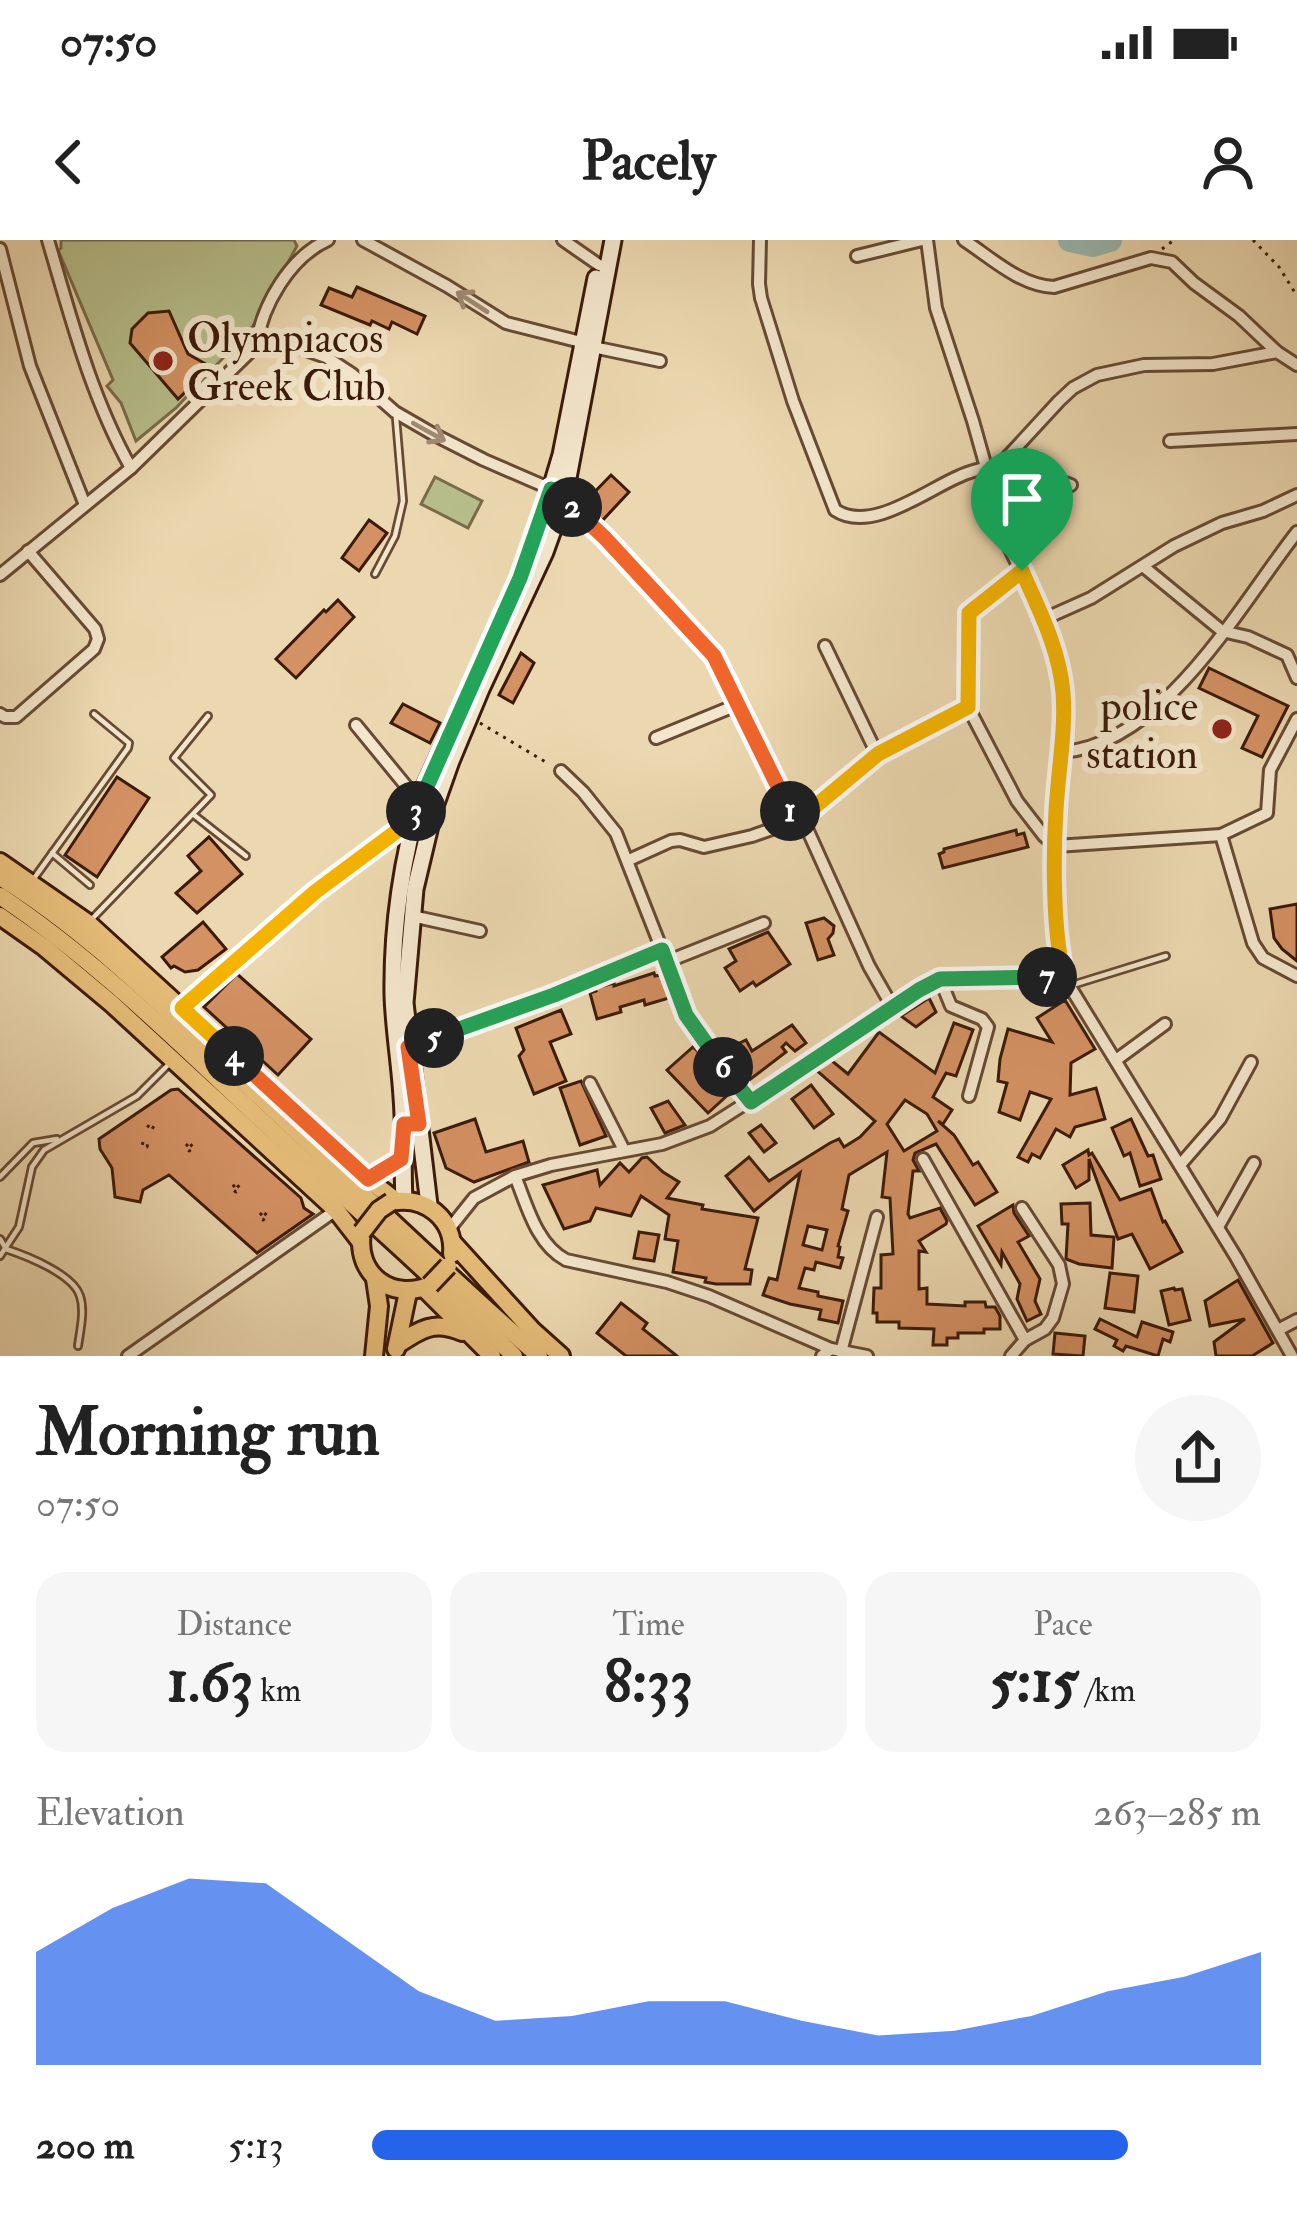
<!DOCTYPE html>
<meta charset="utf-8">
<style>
:root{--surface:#fff;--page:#f6f6f6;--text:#222;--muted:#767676;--accent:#2563eb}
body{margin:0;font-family:"IM FELL Double Pica",serif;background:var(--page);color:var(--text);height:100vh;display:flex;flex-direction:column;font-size:45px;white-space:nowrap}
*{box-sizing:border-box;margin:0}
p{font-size:39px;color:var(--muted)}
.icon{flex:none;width:66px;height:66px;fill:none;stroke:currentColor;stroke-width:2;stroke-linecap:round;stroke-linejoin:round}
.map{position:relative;height:1116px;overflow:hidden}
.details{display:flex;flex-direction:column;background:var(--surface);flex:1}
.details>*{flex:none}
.pin{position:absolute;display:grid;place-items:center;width:102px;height:102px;color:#fff;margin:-123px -51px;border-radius:50% 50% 50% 0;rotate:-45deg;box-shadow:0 0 12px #0007}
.pin .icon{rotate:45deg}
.km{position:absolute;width:60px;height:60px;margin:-30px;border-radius:50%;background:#222;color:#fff;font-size:33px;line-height:60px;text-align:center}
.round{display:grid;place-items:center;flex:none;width:126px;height:126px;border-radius:63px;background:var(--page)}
.overview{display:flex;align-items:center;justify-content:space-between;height:204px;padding:0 36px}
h1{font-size:66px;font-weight:700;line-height:90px}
.figures{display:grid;grid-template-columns:repeat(3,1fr);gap:18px;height:204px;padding:12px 36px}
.figures div{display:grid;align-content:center;border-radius:30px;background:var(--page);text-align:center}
.figures b{font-size:60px;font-weight:700}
.figures small{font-size:33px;font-weight:400}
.figures p{font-size:33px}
.chart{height:336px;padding:24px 36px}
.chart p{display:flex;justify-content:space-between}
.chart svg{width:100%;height:216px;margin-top:12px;fill:var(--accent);opacity:.7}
ul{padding:0 36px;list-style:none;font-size:39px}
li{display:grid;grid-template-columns:192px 144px 1fr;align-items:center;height:90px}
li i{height:30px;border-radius:15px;background:var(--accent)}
.status{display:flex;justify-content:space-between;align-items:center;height:84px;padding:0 60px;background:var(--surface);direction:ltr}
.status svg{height:33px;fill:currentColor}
header{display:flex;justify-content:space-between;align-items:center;height:156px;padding:0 36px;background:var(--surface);font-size:54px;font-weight:700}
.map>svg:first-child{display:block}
</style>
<div class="status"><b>07:50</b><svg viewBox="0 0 49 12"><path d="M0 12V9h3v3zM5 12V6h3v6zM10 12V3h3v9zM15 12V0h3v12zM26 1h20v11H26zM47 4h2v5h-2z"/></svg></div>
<header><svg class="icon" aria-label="back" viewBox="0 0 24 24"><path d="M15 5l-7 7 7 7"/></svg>Pacely<svg class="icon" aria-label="person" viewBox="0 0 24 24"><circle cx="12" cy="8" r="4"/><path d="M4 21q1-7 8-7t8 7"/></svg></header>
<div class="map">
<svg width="1297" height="1116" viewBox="0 0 1297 1116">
<rect width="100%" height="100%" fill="#ecd8b0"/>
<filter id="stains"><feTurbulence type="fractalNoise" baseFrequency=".00167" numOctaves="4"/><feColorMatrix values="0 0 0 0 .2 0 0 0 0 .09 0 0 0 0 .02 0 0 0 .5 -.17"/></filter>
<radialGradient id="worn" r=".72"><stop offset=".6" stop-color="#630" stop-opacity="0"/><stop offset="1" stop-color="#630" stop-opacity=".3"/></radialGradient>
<g fill="#b7bf8c" stroke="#796c4a" stroke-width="3">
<polygon points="61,0 294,0 297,6 253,86 176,168 136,201 121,163 107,146 113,140 58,10 61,8"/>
<polygon points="435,237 482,261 468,288 421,264"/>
</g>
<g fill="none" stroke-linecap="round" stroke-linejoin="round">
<polyline stroke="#99b9b1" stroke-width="24" points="1070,0 1093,5 1110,0"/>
</g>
<g fill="#d49163" stroke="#3b1a09" stroke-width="3" fill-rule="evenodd">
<polygon points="357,47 425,76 417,94 392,82 389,89 372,81 370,85 321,65 329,48 352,57"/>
<polygon points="169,71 188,114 211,127 178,159 130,103 132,89 148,73"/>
<polygon points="611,235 629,252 601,282 583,264"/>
<polygon points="369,280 387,293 359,331 342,318"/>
<polygon points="338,360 354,377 296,438 276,419 324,370 326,372"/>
<polygon points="521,413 534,423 513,463 499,455"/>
<polygon points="1209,428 1288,466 1262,517 1242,508 1258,476 1199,448"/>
<polygon points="403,464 440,483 430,503 391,483"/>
<polygon points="117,537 149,558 97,637 65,615"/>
<polygon points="1016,590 1017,595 1024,593 1028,607 943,628 939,614 944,612 944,609"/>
<polygon points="209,597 242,634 197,673 176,653 201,631 188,616"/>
<polygon points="1297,664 1297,721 1282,709 1274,698 1270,669"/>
<polygon points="824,678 834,686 833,693 828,699 834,715 818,720 806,683"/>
<polygon points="203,682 226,709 198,730 185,732 174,726 171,728 162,717"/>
<polygon points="768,692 790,724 756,746 753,742 740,751 725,728 736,721 729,709"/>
<polygon points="654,733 655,736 661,735 669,758 645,765 644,760 620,767 621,772 597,779 590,753 596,751 595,748 614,743 614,746"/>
<polygon points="237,734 311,799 278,835 204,767"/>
<polygon points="929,758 936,772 916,787 901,776"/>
<polygon points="1065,760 1095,809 1071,823 1070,855 1096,848 1105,879 1075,887 1070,897 1056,889 1040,918 1032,914 1028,922 1018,917 1051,859 1030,852 1020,880 999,872 1007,843 998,841 1000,819 1008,789 1052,802 1037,778"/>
<polygon points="561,770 571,794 550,802 566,841 534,854 519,816 524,810 516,788"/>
<path d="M 954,783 L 973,790 L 956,836 L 946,833 L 933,857 L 952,870 L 943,884 L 938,881 L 954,895 L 973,925 L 978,922 L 997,952 L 975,965 L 936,904 L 915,913 L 913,920 L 919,931 L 913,931 L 908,974 L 910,978 L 940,968 L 947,981 L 946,984 L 919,1001 L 926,1012 L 919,1011 L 919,1049 L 927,1048 L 927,1064 L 965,1066 L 965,1062 L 985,1062 L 986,1067 L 995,1067 L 1000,1076 L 1000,1089 L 984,1089 L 984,1093 L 958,1093 L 958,1098 L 947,1098 L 947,1105 L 933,1105 L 934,1089 L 899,1088 L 899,1082 L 877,1082 L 877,1073 L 873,1073 L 874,1048 L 881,1048 L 881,1015 L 893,1014 L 890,958 L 882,957 L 887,912 L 849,935 L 842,969 L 848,971 L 838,1006 L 840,1007 L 838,1017 L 843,1018 L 840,1028 L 816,1022 L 814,1030 L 805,1028 L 799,1048 L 818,1052 L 818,1056 L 843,1061 L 838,1083 L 819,1079 L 821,1070 L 790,1064 L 763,1055 L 769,1038 L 777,1040 L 800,933 L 754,971 L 726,936 L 749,917 L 769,941 L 830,903 L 839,899 L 844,907 L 860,897 L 875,881 L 816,830 L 831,820 L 848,834 L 879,792 L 935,833 ZM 905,860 L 927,874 L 937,891 L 904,911 L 887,884 ZM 808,986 L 827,990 L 822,1010 L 803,1005 Z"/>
<polygon points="792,785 806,803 795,811 786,803 782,807 786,812 748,841 725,810 746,800 752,811"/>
<polygon points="693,807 707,819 731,852 708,873 667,830"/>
<polygon points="581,841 606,896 580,905 560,848"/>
<polygon points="811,845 833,874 814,888 792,859"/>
<polygon points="178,849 301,958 304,968 313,974 257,1013 169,935 143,950 140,962 115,957 112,928 100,909 99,899 171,850"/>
<polygon points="668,861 685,885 665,893 651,868"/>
<polygon points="475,879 486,912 523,901 529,922 474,942 446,928 434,893"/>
<polygon points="1131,879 1148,916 1153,915 1161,939 1140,946 1130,913 1124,916 1112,888"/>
<polygon points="761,885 776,903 764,912 749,893"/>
<polygon points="1088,910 1089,915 1092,913 1120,960 1151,949 1163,982 1165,981 1182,1012 1150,1029 1132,994 1118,999 1089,919 1089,940 1076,948 1063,925"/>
<polygon points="647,917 663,932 679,942 667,958 703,965 702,969 758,978 745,1029 752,1030 750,1044 716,1044 705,1042 706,1038 673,1032 678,1001 665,999 669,975 641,956 631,976 596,968 590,981 564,989 543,945 597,930 600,945 620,923 629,932 642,918"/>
<polygon points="1090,963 1091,995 1114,997 1112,1028 1079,1024 1066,1019 1068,984 1062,984 1061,964"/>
<polygon points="1013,965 1014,973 1029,996 1018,1002 1040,1039 1035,1061 1041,1074 1027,1081 1017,1059 1020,1044 1002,1012 1001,1025 978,986"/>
<polygon points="639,992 659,995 654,1021 634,1018"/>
<polygon points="1110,1033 1138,1036 1134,1072 1105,1068"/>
<polygon points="1238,1040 1273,1103 1252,1116 1216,1116 1214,1102 1245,1079 1210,1086 1205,1061"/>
<polygon points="1174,1048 1175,1050 1182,1049 1190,1080 1169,1085 1161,1051"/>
<polygon points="621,1063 647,1083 643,1089 677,1116 626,1116 597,1093"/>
<polygon points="1100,1079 1137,1097 1142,1082 1173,1092 1170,1102 1163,1099 1158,1116 1126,1106 1123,1111 1114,1106 1117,1100 1095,1089"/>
<polygon points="1055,1093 1085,1096 1083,1116 1053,1114"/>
</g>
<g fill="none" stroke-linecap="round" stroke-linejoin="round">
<g stroke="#674a33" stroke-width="10">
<g id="service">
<polyline points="375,334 395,296 403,261 396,178"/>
<polyline points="194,575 246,616"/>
<polyline points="52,613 90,645"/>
<polyline points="35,637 128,508 129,503 94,474"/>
<polyline points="92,679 211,555 174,518 208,476"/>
<polyline points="1069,746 1166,716"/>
<polyline points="0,937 33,903 57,899"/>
<path d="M 0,999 L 6,1009 C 27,1016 73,1034 80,1056 C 85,1071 80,1091 78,1106"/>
<polyline points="0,1016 19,987 32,927 44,910 137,856 168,825"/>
</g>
</g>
<g stroke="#674a33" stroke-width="16">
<g id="minor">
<path d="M 48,0 C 71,78 91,157 131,228"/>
<polyline points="363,0 447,46 506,83 581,102"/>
<polyline points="563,0 599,25"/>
<path d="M 760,0 L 759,44 L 761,58 L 793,161 L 835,270 C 871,294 926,250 960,236 C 968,232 978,230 987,227"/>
<polyline points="927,0 936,68 973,181 989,238 997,256 1009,307 1044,379 1060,433 1063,455 1063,512 1056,571 1056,606 1058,700 1064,737 1236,1017 1292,1116"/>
<path d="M 964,0 C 991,18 1021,46 1054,47 L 1151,18 L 1172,22 L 1194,43 L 1239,76 L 1277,112 L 1297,125"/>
<polyline points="0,9 30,126 85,265"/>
<polyline points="857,16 922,0"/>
<path d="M 256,106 C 262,65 290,17 328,0"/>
<polyline points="593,107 660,121"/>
<polyline points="1170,201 1297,194"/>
<polyline points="998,228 1039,234 1071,245"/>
<polyline points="989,237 1059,161 1073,148 1097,135 1144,125 1213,124 1277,112"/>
<polyline points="1144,327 1222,391 1248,397 1287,415 1297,438"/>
<polyline points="1022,331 969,373 968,467 1017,561 1044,596 1056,606 1221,595 1267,573 1270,530 1297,479"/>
<polyline points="0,335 131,228 256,106 271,102 289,104 326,117 352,134 395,172 433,194 484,220 551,249 605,298 714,416 788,567 808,591 869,726 893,768"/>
<polyline points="1044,379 1091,358 1174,306 1222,283 1263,271 1297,255"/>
<polyline points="825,406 877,514"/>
<polyline points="0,474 5,477 16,477 94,409 98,399 95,389 28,311"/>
<polyline points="356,485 420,563"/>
<polyline points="656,498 739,464"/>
<path d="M 1063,512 C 1165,503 1239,366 1297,292"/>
<polyline points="561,531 583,552 616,593 662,710"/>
<polyline points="1221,595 1253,703 1263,718 1297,736"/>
<polyline points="629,620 671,601 680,600 704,607 752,596 800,579 877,514 968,467"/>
<polyline points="412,676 480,691"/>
<polyline points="666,722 764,683"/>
<polyline points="940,739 951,766 982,779 988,787 969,856"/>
<polyline points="182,768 315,652 413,579"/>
<polyline points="408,807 554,755 662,710 686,775 751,862"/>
<polyline points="1116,820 1165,784"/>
<polyline points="590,843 624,910"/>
<polyline points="923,919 1025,1100"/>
<polyline points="1180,925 1220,879 1251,822"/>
<path d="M 515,936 C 527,965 536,1004 566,1020 L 667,1042 L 709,1056 L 831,1109"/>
<polyline points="1218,987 1254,923"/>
<polyline points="450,988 474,958 515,936 551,925 662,904 710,886 940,739 1064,737"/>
<polyline points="1278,1090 1297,1080"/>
<polyline points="841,1112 877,977"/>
<polyline points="128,1116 336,970"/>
<polyline points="822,1116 831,1109 867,1116"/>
<polyline points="1011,1116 1025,1100 1045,1089 1053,1078 1063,1044 1059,1025 1022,968"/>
</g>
</g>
<g stroke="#3b1a09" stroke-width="21">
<g id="secondary">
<path d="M 404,959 C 402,925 405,891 402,857 C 400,823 394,789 393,755 C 392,688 402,616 422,553 L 520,338 L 542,279 L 561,215 L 596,38"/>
<polyline points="429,965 405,763 415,649 434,569 451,521 481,449 545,312 564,259 613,0"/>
</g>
</g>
<g stroke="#3b1a09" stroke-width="22">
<g id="primary">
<polyline points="0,622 88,683 368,939 396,961"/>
<path d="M 0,637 C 80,686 149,754 218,818 C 325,917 429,1020 539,1116"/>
<path d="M 0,656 C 99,722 185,809 272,890 C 352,966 436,1037 514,1116"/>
<polyline points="0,676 44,707 111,763 336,970 360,1001"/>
<polyline points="368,939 401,918"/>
<path d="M 391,962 C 425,955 455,979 452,1014"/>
<path d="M 362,993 C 355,1034 392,1062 430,1045"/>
<polyline points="453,1003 532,1090 561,1116"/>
<polyline points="424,1048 492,1116"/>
<path d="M 397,1105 C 421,1089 434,1080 462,1092"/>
<polyline points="396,1109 408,1052"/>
<polyline points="374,1116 379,1066 375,1039"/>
</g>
</g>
<g stroke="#3b1a09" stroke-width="3" stroke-dasharray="3 6" stroke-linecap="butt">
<polyline points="1253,0 1279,27 1297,56"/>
<polyline points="1162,9 1174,0"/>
<polyline points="480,483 549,524"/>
<polyline points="149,885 147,888 152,889 154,886 150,885"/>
<polyline points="143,902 142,906 147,907 148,903 145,902"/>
<polyline points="188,904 185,907 189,911 194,908 190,904"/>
<polyline points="235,945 231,948 236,952 240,948 237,945"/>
<polyline points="262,973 259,976 263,980 268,976 264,973"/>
</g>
<use href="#service" stroke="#f3e6cc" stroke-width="4.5"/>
<use href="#minor" stroke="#f3e6cc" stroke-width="10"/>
<use href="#secondary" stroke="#f3e6cc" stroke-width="15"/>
<use href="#primary" stroke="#e6bc78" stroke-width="16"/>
<g stroke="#3b1a09" stroke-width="22" stroke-linecap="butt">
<g id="primary-bridge">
<polyline points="362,992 379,970 391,962"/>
<polyline points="430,1045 448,1026"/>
</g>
</g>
<use href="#primary-bridge" stroke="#e6bc78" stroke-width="16"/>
</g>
<defs><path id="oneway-shaft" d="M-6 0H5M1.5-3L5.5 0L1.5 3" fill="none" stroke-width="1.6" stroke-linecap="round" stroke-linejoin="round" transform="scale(3)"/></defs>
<g stroke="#a08a74">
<use href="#oneway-shaft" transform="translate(472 62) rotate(-147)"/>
<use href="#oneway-shaft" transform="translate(429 192) rotate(29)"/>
</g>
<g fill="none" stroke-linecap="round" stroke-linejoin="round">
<g stroke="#fff" stroke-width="24">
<polyline id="split-1" points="790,571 800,579 878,514 968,467 969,373 1022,331"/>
</g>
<g stroke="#fff" stroke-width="24">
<polyline id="split-2" points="572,267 605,298 714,416 790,571"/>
</g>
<g stroke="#fff" stroke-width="24">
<polyline id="split-3" points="416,571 520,338 551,249 572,267"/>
</g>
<g stroke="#fff" stroke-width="24">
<polyline id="split-4" points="234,816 182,768 315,652 413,579 416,571"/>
</g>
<g stroke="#fff" stroke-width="24">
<polyline id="split-5" points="234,816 368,939 401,919 404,884 419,884 408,807 434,798"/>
</g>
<g stroke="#fff" stroke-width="24">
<polyline id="split-6" points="434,798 554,755 662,710 686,775 723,827"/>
</g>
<g stroke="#fff" stroke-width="24">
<polyline id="split-7" points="723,827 751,862 919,750 940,739 1047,737"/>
</g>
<g stroke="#fff" stroke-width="24">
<path id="split-8" d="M 1022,331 C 1039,370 1059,408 1063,452 C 1066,492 1058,531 1056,571 C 1053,617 1053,693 1064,736 L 1047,737"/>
</g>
<use href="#split-1" stroke="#f5b400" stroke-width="15"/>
<use href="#split-2" stroke="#f0652b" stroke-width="15"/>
<use href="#split-3" stroke="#22a559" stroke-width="15"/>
<use href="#split-4" stroke="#f5b400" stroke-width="15"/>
<use href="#split-5" stroke="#f0652b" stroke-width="15"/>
<use href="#split-6" stroke="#22a559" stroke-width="15"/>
<use href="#split-7" stroke="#22a559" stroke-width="15"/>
<use href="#split-8" stroke="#f5b400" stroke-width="15"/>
</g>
<g fill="#8f2418" stroke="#f3e6cc" stroke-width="4.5">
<circle cx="163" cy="121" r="12"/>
<circle cx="1222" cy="489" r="12"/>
</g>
<g text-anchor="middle" stroke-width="12" stroke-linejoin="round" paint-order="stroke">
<g font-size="42" fill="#3b1a09" stroke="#f3e6cc" text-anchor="start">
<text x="187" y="112">Olympiacos<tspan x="187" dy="48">Greek Club</tspan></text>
<text x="1198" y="480" text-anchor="end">police<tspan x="1198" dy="48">station</tspan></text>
</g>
</g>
<rect width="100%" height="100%" filter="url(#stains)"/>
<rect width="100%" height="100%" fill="url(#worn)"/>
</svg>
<div class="pin" style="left:1022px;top:331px;background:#1e9e55"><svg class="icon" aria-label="arrive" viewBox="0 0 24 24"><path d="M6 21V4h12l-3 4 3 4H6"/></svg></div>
<b class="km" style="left:790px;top:571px">1</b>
<b class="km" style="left:572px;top:267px">2</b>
<b class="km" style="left:416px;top:571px">3</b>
<b class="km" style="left:234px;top:816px">4</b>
<b class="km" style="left:434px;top:798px">5</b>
<b class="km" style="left:723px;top:827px">6</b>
<b class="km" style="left:1047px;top:737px">7</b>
</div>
<section class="details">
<div class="overview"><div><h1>Morning run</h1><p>07:50</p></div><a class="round"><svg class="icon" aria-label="share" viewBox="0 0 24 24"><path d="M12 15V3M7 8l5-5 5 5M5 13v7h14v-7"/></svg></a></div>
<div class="figures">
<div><p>Distance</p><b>1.63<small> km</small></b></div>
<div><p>Time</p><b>8:33</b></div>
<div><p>Pace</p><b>5:15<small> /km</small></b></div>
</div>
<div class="chart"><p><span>Elevation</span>263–285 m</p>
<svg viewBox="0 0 160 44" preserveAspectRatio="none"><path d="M0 44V21L10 12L20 6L30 7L40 18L50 29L60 35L70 34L80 31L90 31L100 35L110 38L120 37L130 34L140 29L150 26L160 21V44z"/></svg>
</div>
<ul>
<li><b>200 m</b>5:13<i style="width:85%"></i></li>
</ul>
</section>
